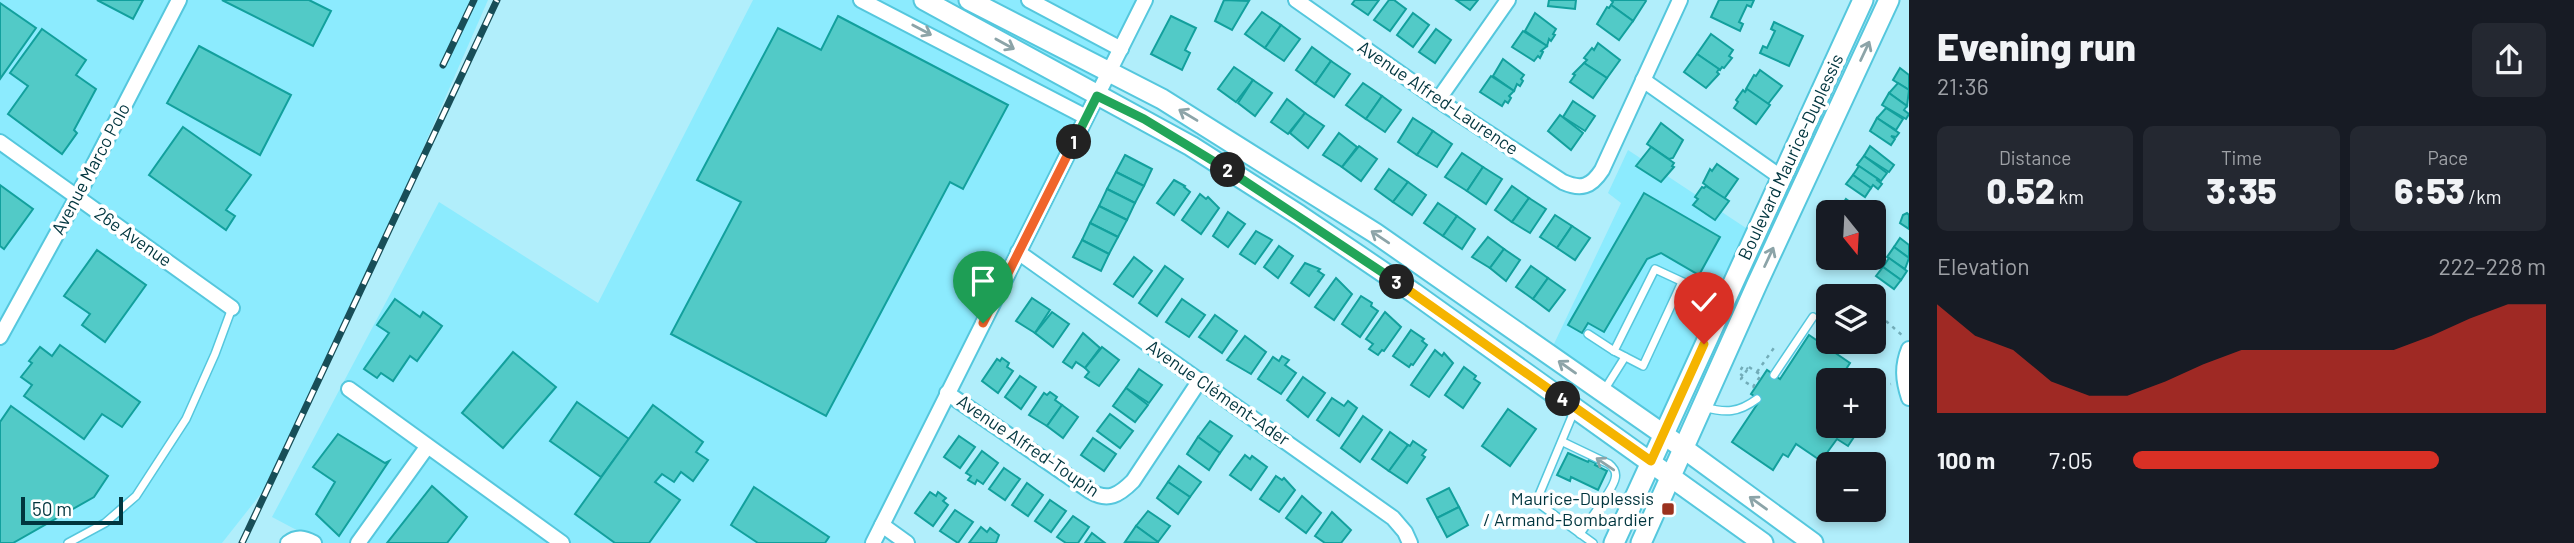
<!DOCTYPE html>
<meta charset="utf-8">
<style>
:root{--surface:#171b24;--page:#242831;--text:#f1f3f6;--muted:#9ea1a6;--accent:#d93025}
body{margin:0;font-family:Barlow,sans-serif;background:var(--page);color:var(--text);height:100vh;display:flex;flex-direction:column;font-size:26px;white-space:nowrap}
*{box-sizing:border-box;margin:0}
p{font-size:23px;color:var(--muted)}
.icon{flex:none;width:38px;height:38px;fill:none;stroke:currentColor;stroke-width:2;stroke-linecap:round;stroke-linejoin:round}
.map{position:relative;flex:1;overflow:hidden}
.panel{display:flex;flex-direction:column;background:var(--surface);width:665px}
.panel>*{flex:none}
.needle{width:46px;rotate:162deg}
.fabs{position:absolute;left:1816px;top:200px;display:grid;gap:14px}
.fabs a{display:grid;place-items:center;width:70px;height:70px;border-radius:10px;background:var(--surface);box-shadow:0 4px 10px #0003;font-size:35px}
.scale{position:absolute;left:21px;bottom:18px;width:102px;box-sizing:border-box;padding-left:7px;border:4px solid #00353e;border-top:0;font-size:19px;line-height:24px;white-space:nowrap;color:#00353e;-webkit-text-stroke:5px #fff;paint-order:stroke}
.pin{position:absolute;display:grid;place-items:center;width:60px;height:60px;color:#fff;margin:-72px -30px;border-radius:50% 50% 50% 0;rotate:-45deg;box-shadow:0 0 7px #0007}
.pin .icon{rotate:45deg}
.km{position:absolute;width:35px;height:35px;margin:-18px;border-radius:50%;background:#222;color:#fff;font-size:19px;line-height:35px;text-align:center}
.round{display:grid;place-items:center;flex:none;width:74px;height:74px;border-radius:10px;background:var(--page)}
.overview{display:flex;align-items:center;justify-content:space-between;height:119px;padding:0 28px}
h1{font-size:38px;font-weight:800;line-height:52px}
.metrics{display:grid;grid-template-columns:repeat(3,1fr);gap:10px;height:119px;padding:7px 28px}
.metrics div{display:grid;align-content:center;border-radius:10px;background:var(--page);text-align:center}
.metrics b{font-size:35px;font-weight:800}
.metrics small{font-size:19px;font-weight:400}
.metrics p{font-size:19px}
.chart{height:196px;padding:14px 28px}
.chart p{display:flex;justify-content:space-between}
.chart svg{width:100%;height:126px;margin-top:7px;fill:var(--accent);opacity:.7}
ul{padding:0 28px;list-style:none;font-size:23px}
li{display:grid;grid-template-columns:112px 84px 1fr;align-items:center;height:52px}
li i{height:18px;border-radius:9px;background:var(--accent)}
main{display:flex;flex:1;min-height:0}
.map>svg:first-child{display:block}
</style>
<main>
<div class="map">
<svg width="1909" height="543" viewBox="0 0 1909 543">
<rect width="100%" height="100%" fill="#b1eefb"/>
<g fill="#8cebfe">
<polygon points="0,0 488,0 397,208 267,486 222,543 0,543"/>
<polygon points="753,0 1145,0 1110,87 873,543 321,543 272,517 439,202 598,303"/>
<polygon points="1628,150 1749,230 1662,423 1553,346 1621,203 1608,193"/>
</g>
<g fill="#52cac7" stroke="#12a09d" stroke-width="2">
<polygon points="97,0 143,0 133,19"/>
<polygon points="222,0 309,0 331,11 313,46"/>
<polygon points="1224,0 1249,1 1232,30 1215,21"/>
<polygon points="1355,0 1379,0 1368,15 1352,4"/>
<polygon points="1389,0 1394,0 1406,9 1390,31 1374,20"/>
<polygon points="1456,0 1478,0 1470,10"/>
<polygon points="1549,0 1576,0 1575,9 1548,6"/>
<polygon points="1611,0 1645,0 1646,1 1633,21 1611,5 1613,2"/>
<polygon points="1719,0 1754,0 1751,7 1747,5 1739,22 1743,24 1740,31 1711,17"/>
<polygon points="0,3 36,28 0,79"/>
<polygon points="1611,5 1633,21 1619,40 1597,24 1607,7 1609,8"/>
<polygon points="1262,12 1281,25 1265,48 1245,34"/>
<polygon points="1413,13 1429,25 1413,47 1397,35"/>
<polygon points="1535,13 1556,29 1553,34 1555,35 1551,41 1549,39 1547,46 1525,31"/>
<polygon points="838,16 1008,105 963,189 950,182 826,416 671,334 741,202 697,180 778,28 821,50"/>
<polygon points="1171,16 1196,28 1185,50 1190,53 1182,70 1151,54"/>
<polygon points="1774,22 1803,36 1789,66 1760,53 1763,46 1767,48 1775,31 1771,29"/>
<polygon points="1281,25 1300,39 1284,61 1265,48"/>
<polygon points="42,29 86,60 76,75 96,89 74,130 77,133 62,154 8,114 28,86 10,73"/>
<polygon points="1436,29 1451,40 1435,63 1419,52"/>
<polygon points="1523,31 1547,46 1541,51 1543,52 1540,58 1538,56 1534,61 1512,47"/>
<polygon points="1711,34 1733,50 1729,56 1732,58 1724,68 1722,67 1720,70 1697,54"/>
<polygon points="1598,43 1620,60 1607,78 1584,63 1587,60 1584,58 1592,48 1594,50"/>
<polygon points="199,46 291,95 260,155 167,103"/>
<polygon points="1312,47 1331,61 1315,84 1296,70"/>
<polygon points="1697,54 1719,69 1717,72 1719,74 1706,88 1684,72"/>
<polygon points="1503,59 1524,75 1521,79 1523,81 1520,86 1517,84 1514,91 1493,76"/>
<polygon points="1331,61 1350,74 1334,97 1315,84"/>
<polygon points="1584,63 1607,78 1593,98 1570,82 1575,75 1573,74"/>
<polygon points="1234,67 1253,80 1236,102 1218,89"/>
<polygon points="1900,68 1909,75 1909,90 1893,80"/>
<polygon points="1760,70 1782,86 1768,104 1746,89 1754,75 1756,76"/>
<polygon points="1491,76 1514,91 1509,96 1511,98 1508,103 1505,101 1502,106 1480,92"/>
<polygon points="1253,80 1272,93 1255,116 1238,103"/>
<polygon points="1363,83 1382,96 1366,119 1346,105"/>
<polygon points="1898,83 1909,90 1907,106 1889,93"/>
<polygon points="1747,89 1770,105 1756,124 1734,108 1738,102 1736,100 1743,90 1745,92"/>
<polygon points="1889,93 1907,106 1904,110 1909,114 1906,119 1882,105"/>
<polygon points="1382,96 1401,110 1385,132 1366,119"/>
<polygon points="1287,99 1305,113 1288,134 1271,122"/>
<polygon points="1573,101 1595,116 1585,131 1563,117"/>
<polygon points="1886,108 1903,119 1896,130 1877,118"/>
<polygon points="1305,113 1324,126 1308,148 1290,133"/>
<polygon points="1560,115 1583,133 1571,150 1548,131"/>
<polygon points="1413,118 1433,131 1417,155 1398,142"/>
<polygon points="1877,118 1899,133 1896,137 1891,136 1895,139 1891,145 1870,131"/>
<polygon points="1661,123 1683,140 1673,158 1669,159 1647,144"/>
<polygon points="183,127 251,175 226,210 235,216 226,230 149,175"/>
<polygon points="1433,131 1452,144 1437,167 1417,155"/>
<polygon points="1339,133 1357,147 1342,167 1323,155"/>
<polygon points="1359,146 1377,159 1361,181 1342,167"/>
<polygon points="1870,146 1894,165 1889,172 1864,156"/>
<polygon points="1651,147 1674,163 1672,166 1674,167 1661,182 1636,166"/>
<polygon points="1462,153 1483,167 1467,191 1445,177"/>
<polygon points="1125,155 1152,169 1144,186 1116,172"/>
<polygon points="1864,156 1887,173 1881,181 1857,165"/>
<polygon points="1717,164 1738,179 1724,199 1703,183 1710,169 1712,171"/>
<polygon points="1859,166 1878,179 1877,180 1882,184 1878,189 1873,185 1871,188 1853,175"/>
<polygon points="1483,167 1502,179 1486,204 1467,191"/>
<polygon points="1389,169 1408,182 1393,202 1375,189"/>
<polygon points="1116,172 1144,186 1135,203 1107,189"/>
<polygon points="1853,175 1871,188 1865,197 1846,184"/>
<polygon points="1174,180 1185,186 1184,187 1190,192 1174,215 1157,203"/>
<polygon points="1408,182 1426,195 1412,215 1393,202"/>
<polygon points="0,185 33,209 4,249 0,246"/>
<polygon points="1512,186 1529,198 1512,222 1495,210"/>
<polygon points="1706,186 1729,201 1715,220 1693,205 1698,199 1695,197 1702,187 1704,188"/>
<polygon points="1107,189 1135,203 1127,220 1099,206"/>
<polygon points="1644,193 1720,237 1699,275 1661,253 1647,259 1604,332 1588,323 1582,333 1568,325"/>
<polygon points="1200,194 1206,199 1208,197 1219,208 1201,234 1182,220"/>
<polygon points="1529,198 1546,209 1530,233 1512,222"/>
<polygon points="1846,199 1864,212 1844,212 1839,209"/>
<polygon points="1438,203 1457,216 1443,236 1424,223"/>
<polygon points="1099,206 1127,220 1118,237 1090,223"/>
<polygon points="1228,212 1245,224 1228,247 1213,236"/>
<polygon points="1907,213 1909,215 1909,229 1900,223 1903,215"/>
<polygon points="1555,215 1572,226 1557,248 1540,237"/>
<polygon points="1457,216 1475,229 1462,249 1443,236"/>
<polygon points="1090,223 1118,237 1109,254 1082,240"/>
<polygon points="1572,226 1590,238 1575,260 1557,248"/>
<polygon points="1256,231 1272,240 1255,264 1240,254"/>
<polygon points="1488,237 1504,249 1490,268 1472,257"/>
<polygon points="1900,238 1909,245 1909,258 1894,247"/>
<polygon points="1082,240 1109,254 1101,271 1073,257"/>
<polygon points="1279,246 1293,256 1278,278 1264,267"/>
<polygon points="1894,247 1909,258 1905,269 1887,257"/>
<polygon points="1504,249 1520,260 1506,281 1490,268"/>
<polygon points="97,250 146,285 105,342 82,325 90,314 64,296"/>
<polygon points="1134,257 1152,271 1133,297 1114,284"/>
<polygon points="1889,258 1907,271 1901,280 1883,267"/>
<polygon points="1305,263 1320,269 1318,271 1324,275 1309,296 1291,283"/>
<polygon points="1165,266 1183,279 1157,316 1139,303"/>
<polygon points="1531,266 1548,278 1533,299 1516,287"/>
<polygon points="1883,267 1901,280 1894,289 1876,276"/>
<polygon points="1336,278 1352,294 1334,320 1315,307"/>
<polygon points="1548,278 1565,290 1549,311 1533,299"/>
<polygon points="1361,296 1372,303 1371,306 1378,311 1360,337 1342,324"/>
<polygon points="1032,298 1050,310 1035,333 1016,321"/>
<polygon points="395,299 420,317 423,312 442,326 417,361 410,356 393,381 381,373 377,378 364,369 389,333 377,325"/>
<polygon points="1182,299 1205,315 1189,337 1166,322"/>
<polygon points="1052,312 1069,324 1053,347 1035,333"/>
<polygon points="1385,312 1401,327 1384,351 1382,350 1378,355 1369,349 1373,344 1366,339"/>
<polygon points="1215,315 1237,331 1222,353 1199,337"/>
<polygon points="1411,330 1424,339 1422,341 1427,345 1413,365 1411,364 1409,367 1393,356"/>
<polygon points="1083,333 1100,348 1085,368 1076,362 1072,368 1063,362"/>
<polygon points="1809,335 1850,363 1839,380 1829,380 1829,425 1850,425 1858,431 1848,446 1837,439 1821,461 1796,444 1788,457 1783,454 1773,470 1732,442 1760,400 1751,394 1767,370 1780,379"/>
<polygon points="1245,336 1266,352 1251,374 1227,360"/>
<polygon points="60,345 140,402 122,427 102,414 84,439 24,396 32,385 21,377 32,363 29,361 40,347 52,356"/>
<polygon points="1102,347 1119,360 1099,386 1085,377 1089,372 1085,368"/>
<polygon points="1435,350 1442,356 1444,353 1453,363 1429,397 1411,385"/>
<polygon points="513,352 556,387 503,448 462,413"/>
<polygon points="1282,356 1289,360 1285,365 1296,373 1281,394 1258,379 1273,357 1279,361"/>
<polygon points="1002,358 1009,363 1007,367 1013,371 998,393 982,381 997,359 1000,361"/>
<polygon points="1464,367 1476,376 1474,379 1480,383 1463,408 1445,395"/>
<polygon points="1139,369 1162,385 1149,403 1126,388"/>
<polygon points="1020,376 1036,387 1021,409 1005,397"/>
<polygon points="1303,377 1325,393 1308,417 1287,400"/>
<polygon points="1126,388 1148,405 1135,422 1113,406"/>
<polygon points="1050,392 1057,397 1055,400 1062,405 1047,426 1029,415 1044,393 1047,395"/>
<polygon points="1332,398 1344,406 1348,401 1357,408 1339,436 1317,420"/>
<polygon points="577,402 629,439 601,477 550,441"/>
<polygon points="653,405 703,442 696,452 708,460 693,481 681,472 674,482 662,474 655,482 680,500 649,543 615,543 575,514"/>
<polygon points="1062,405 1078,417 1063,438 1047,426"/>
<polygon points="11,406 108,476 94,497 13,543 0,543 0,422"/>
<polygon points="1508,409 1536,429 1510,466 1482,446"/>
<polygon points="1110,414 1133,431 1120,448 1097,431"/>
<polygon points="1363,416 1382,430 1360,462 1341,448"/>
<polygon points="1210,421 1232,436 1220,453 1198,437"/>
<polygon points="1390,432 1408,445 1389,471 1372,459"/>
<polygon points="338,434 385,463 389,461 339,536 316,514 335,482 313,467"/>
<polygon points="959,436 975,447 960,468 944,457"/>
<polygon points="1198,437 1220,453 1209,470 1187,454"/>
<polygon points="1093,438 1116,454 1104,471 1081,455"/>
<polygon points="1413,441 1426,450 1422,455 1425,457 1407,483 1389,471 1408,445 1410,446"/>
<polygon points="982,451 998,463 983,484 977,480 975,484 968,480 971,476 966,473"/>
<polygon points="1568,453 1588,462 1589,460 1596,463 1595,465 1607,471 1598,490 1571,477 1570,481 1557,475"/>
<polygon points="1245,455 1250,459 1252,456 1267,467 1251,490 1230,475"/>
<polygon points="1179,466 1201,482 1190,497 1168,482"/>
<polygon points="1004,468 1020,479 1005,500 989,489"/>
<polygon points="1276,476 1282,480 1284,478 1295,490 1279,512 1260,499"/>
<polygon points="1168,482 1190,497 1178,514 1157,498"/>
<polygon points="1027,483 1043,495 1028,516 1012,505"/>
<polygon points="432,486 467,517 447,543 387,543"/>
<polygon points="754,487 829,537 825,543 758,543 731,525"/>
<polygon points="1449,488 1459,507 1437,518 1427,499"/>
<polygon points="930,492 936,496 938,492 946,498 943,501 948,505 933,526 915,513"/>
<polygon points="1302,496 1321,513 1306,533 1286,518"/>
<polygon points="1050,500 1066,511 1051,532 1035,521"/>
<polygon points="1459,507 1468,525 1447,537 1437,518"/>
<polygon points="955,510 973,522 958,543 940,531"/>
<polygon points="1148,511 1170,526 1158,542 1136,526"/>
<polygon points="1332,512 1351,530 1341,543 1325,543 1315,536"/>
<polygon points="1073,516 1089,527 1078,543 1066,543 1057,537"/>
<polygon points="1136,526 1158,542 1158,543 1125,542"/>
<polygon points="981,527 987,532 990,528 999,535 996,543 969,543"/>
<polygon points="1092,533 1105,543 1085,543"/>
</g>
<g fill="none" stroke-linecap="round" stroke-linejoin="round">
<g stroke="#55c7dd" stroke-width="10">
<g id="lane">
<polyline points="1682,282 1643,366 1614,351 1655,269 1724,301"/>
<polyline points="1588,334 1614,351"/>
<polyline points="1774,375 1813,317"/>
<polyline points="1603,392 1625,357"/>
<path d="M 1703,407 C 1726,413 1738,413 1757,399"/>
<polyline points="1575,409 1539,495 1542,506 1593,543"/>
<path d="M 1563,442 L 1609,464 C 1614,468 1617,472 1615,479 C 1612,492 1588,521 1580,534"/>
<polyline points="68,543 105,523 136,496 186,419 215,354 232,308"/>
</g>
</g>
<g stroke="#55c7dd" stroke-width="18">
<g id="street">
<polyline points="861,0 1086,117"/>
<polyline points="1029,0 1121,49"/>
<path d="M 1296,0 L 1438,100 L 1563,182 C 1581,190 1591,187 1602,170 L 1680,0"/>
<polyline points="1643,80 1782,178"/>
<polyline points="1438,100 1508,0"/>
<polyline points="0,142 232,308"/>
<polyline points="1018,252 1393,518 1405,532 1410,543"/>
<polyline points="0,337 77,197 179,0"/>
<path d="M 1909,349 C 1902,366 1903,380 1909,398"/>
<polyline points="349,389 562,543"/>
<path d="M 947,393 L 1090,491 C 1108,502 1119,495 1133,481 L 1200,380"/>
<polyline points="882,525 907,543"/>
<path d="M 288,543 C 297,536 304,538 314,543"/>
<polyline points="358,543 427,447"/>
<polyline points="873,543 1145,0"/>
</g>
</g>
<g stroke="#55c7dd" stroke-width="23">
<g id="secondary">
<polyline points="924,0 1191,146 1299,215 1414,293 1763,543"/>
<polyline points="969,0 1162,99 1375,233 1683,448 1813,543"/>
<polyline points="1614,543 1863,0"/>
<polyline points="1641,543 1757,284 1889,0"/>
</g>
</g>
<g stroke="#72acb8" stroke-width="2.5" stroke-dasharray="3.5 5" stroke-linecap="butt">
<polyline points="1886,321 1904,337"/>
<polygon points="1749,367 1761,375 1753,387 1741,379"/>
<polyline points="1757,372 1776,345"/>
<polyline points="1743,376 1739,373 1743,366 1748,369"/>
<polyline points="1874,388 1891,384"/>
</g>
<use href="#lane" stroke="#fff" stroke-width="7"/>
<use href="#street" stroke="#fff" stroke-width="14"/>
<use href="#secondary" stroke="#fff" stroke-width="19"/>
<g stroke="#184e58" stroke-width="7">
<g id="rail">
<polyline points="443,65 474,0"/>
<polyline points="242,543 497,0"/>
</g>
</g>
<use href="#rail" stroke="#fff" stroke-width="4.5" stroke-dasharray="13" stroke-linecap="butt"/>
</g>
<defs><path id="oneway-shaft" d="M-6 0H5M1.5-3L5.5 0L1.5 3" fill="none" stroke-width="1.6" stroke-linecap="round" stroke-linejoin="round" transform="scale(1.75)"/></defs>
<g stroke="#8ca4a8">
<use href="#oneway-shaft" transform="translate(922 30) rotate(28)"/>
<use href="#oneway-shaft" transform="translate(1005 44) rotate(29)"/>
<use href="#oneway-shaft" transform="translate(1865 51) rotate(-65)"/>
<use href="#oneway-shaft" transform="translate(1188 115) rotate(-149)"/>
<use href="#oneway-shaft" transform="translate(1380 237) rotate(-146)"/>
<use href="#oneway-shaft" transform="translate(1769 257) rotate(-65)"/>
<use href="#oneway-shaft" transform="translate(1567 367) rotate(-145)"/>
<use href="#oneway-shaft" transform="translate(1605 464) rotate(-146)"/>
<use href="#oneway-shaft" transform="translate(1758 503) rotate(-144)"/>
</g>
<g fill="none" stroke-linecap="round" stroke-linejoin="round">
<g stroke="#fff" stroke-width="14">
<polyline id="split-1" points="983,323 1074,142"/>
</g>
<g stroke="#fff" stroke-width="14">
<polyline id="split-2" points="1074,142 1097,96 1144,119 1228,170"/>
</g>
<g stroke="#fff" stroke-width="14">
<polyline id="split-3" points="1228,170 1397,282"/>
</g>
<g stroke="#fff" stroke-width="14">
<polyline id="split-4" points="1397,282 1563,399"/>
</g>
<g stroke="#fff" stroke-width="14">
<polyline id="split-5" points="1563,399 1651,461 1704,344"/>
</g>
<use href="#split-1" stroke="#f0652b" stroke-width="9"/>
<use href="#split-2" stroke="#22a559" stroke-width="9"/>
<use href="#split-3" stroke="#22a559" stroke-width="9"/>
<use href="#split-4" stroke="#f5b400" stroke-width="9"/>
<use href="#split-5" stroke="#f5b400" stroke-width="9"/>
</g>
<rect fill="#9b321f" stroke="#fff" stroke-width="2.5" x="1661" y="502" width="14" height="14" rx="3.5"/>
<g text-anchor="middle" stroke-width="7" stroke-linejoin="round" paint-order="stroke">
<g font-size="18" fill="#00353e" stroke="#fff">
<text transform="translate(1438 98) rotate(34)" y="6">Avenue Alfred-Laurence</text>
<text transform="translate(1791 157) rotate(-65)" y="6">Boulevard Maurice-Duplessis</text>
<text transform="translate(91 169) rotate(-62)" y="6">Avenue Marco Polo</text>
<text transform="translate(133 237) rotate(35)" y="6">26e Avenue</text>
<text transform="translate(1218 393) rotate(35)" y="6">Avenue Clément-Ader</text>
<text transform="translate(1028 446) rotate(34)" y="6">Avenue Alfred-Toupin</text>
</g>
<g font-size="18" fill="#00353e" stroke="#fff" text-anchor="end">
<text x="1654" y="505">Maurice-Duplessis<tspan x="1654" dy="21">/ Armand-Bombardier</tspan></text>
</g>
</g>
</svg>
<div class="fabs">
<a><svg class="needle" viewBox="-14 -14 28 28"><path d="M0-13l5 13h-10z" fill="#e53935"/><path d="M0 13l5-13h-10z" fill="#9ea1a6"/></svg></a>
<a><svg class="icon" aria-label="layers" viewBox="0 0 24 24"><path d="M12 4l9 5-9 5-9-5zM3 14l9 5 9-5"/></svg></a>
<a>+</a>
<a>−</a>
</div>
<div class="scale">50 m</div>
<div class="pin" style="left:983px;top:323px;background:#1e9e55"><svg class="icon" aria-label="arrive" viewBox="0 0 24 24"><path d="M6 21V4h12l-3 4 3 4H6"/></svg></div>
<div class="pin" style="left:1704px;top:344px;background:#d93025"><svg class="icon" aria-label="check" viewBox="0 0 24 24"><path d="M5 12l5 5 9-10"/></svg></div>
<b class="km" style="left:1074px;top:142px">1</b>
<b class="km" style="left:1228px;top:170px">2</b>
<b class="km" style="left:1397px;top:282px">3</b>
<b class="km" style="left:1563px;top:399px">4</b>
</div>
<section class="panel">
<div class="overview"><div><h1>Evening run</h1><p>21:36</p></div><a class="round"><svg class="icon" aria-label="share" viewBox="0 0 24 24"><path d="M12 15V3M7 8l5-5 5 5M5 13v7h14v-7"/></svg></a></div>
<div class="metrics">
<div><p>Distance</p><b>0.52<small> km</small></b></div>
<div><p>Time</p><b>3:35</b></div>
<div><p>Pace</p><b>6:53<small> /km</small></b></div>
</div>
<div class="chart"><p><span>Elevation</span>222–228 m</p>
<svg viewBox="0 0 160 44" preserveAspectRatio="none"><path d="M0 44V6L10 17L20 22L30 33L40 38L50 38L60 33L70 27L80 22L90 22L100 22L110 22L120 22L130 17L140 11L150 6L160 6V44z"/></svg>
</div>
<ul>
<li><b>100 m</b>7:05<i style="width:74%"></i></li>
</ul>
</section>
</main>
